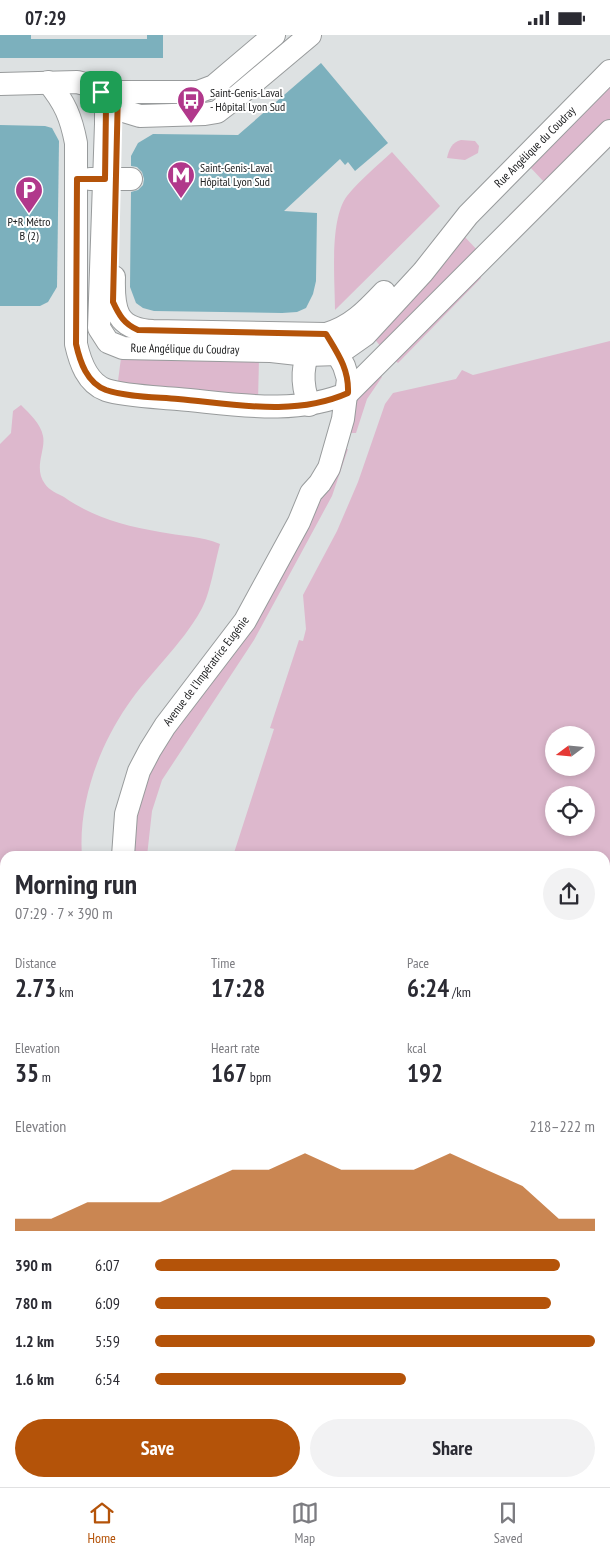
<!DOCTYPE html>
<meta charset="utf-8">
<style>
:root{--surface:#fff;--page:#f2f2f3;--text:#2b2b33;--muted:#7c7c81;--line:#e1e1e2;--accent:#b45309}
body{margin:0;font-family:"PT Sans Narrow",sans-serif;background:var(--page);color:var(--text);height:100vh;display:flex;flex-direction:column;font-size:19px;white-space:nowrap}
*{box-sizing:border-box;margin:0}
p{font-size:16px;color:var(--muted)}
.icon{flex:none;width:28px;height:28px;fill:none;stroke:currentColor;stroke-width:2;stroke-linecap:round;stroke-linejoin:round}
.map{position:relative;flex:1;overflow:hidden}
.drawer{position:absolute;left:0px;top:816px;width:610px;height:636px;display:flex;flex-direction:column;background:var(--surface);border-radius:15px 15px 0 0;box-shadow:0 2px 8px #0003}
.drawer>*{flex:none}
.needle{width:32px;rotate:254deg}
.controls{position:absolute;left:545px;top:691px;display:grid;gap:10px}
.controls a{display:grid;place-items:center;width:50px;height:50px;border-radius:50%;background:var(--surface);box-shadow:0 2px 8px #0003;font-size:25px}
.pin{position:absolute;display:grid;place-items:center;width:42px;height:42px;color:#fff;margin:-21px;border-radius:10px;box-shadow:0 2px 8px #0006}
.round{display:grid;place-items:center;flex:none;width:52px;height:52px;border-radius:26px;background:var(--page)}
.summary{display:flex;align-items:center;justify-content:space-between;height:85px;padding:0 15px}
h1{font-size:28px;font-weight:700;line-height:38px}
.stats{display:grid;grid-template-columns:repeat(3,1fr);gap:8px;height:85px;padding:5px 15px}
.stats div{display:grid;align-content:center}
.stats b{font-size:25px;font-weight:700}
.stats small{font-size:14px;font-weight:400}
.stats p{font-size:14px}
.chart{height:140px;padding:10px 15px}
.chart p{display:flex;justify-content:space-between}
.chart svg{width:100%;height:90px;margin-top:5px;fill:var(--accent);opacity:.7}
.button{display:flex;gap:10px;margin-top:auto;padding:10px 15px}
.button a{flex:1;height:58px;border-radius:30px;background:var(--accent);color:#fff;font-size:20px;font-weight:700;line-height:58px;text-align:center}
.button a+a{background:var(--page);color:var(--text)}
ul{padding:0 15px;list-style:none;font-size:16px}
li{display:grid;grid-template-columns:80px 60px 1fr;align-items:center;height:38px}
li i{height:12px;border-radius:6px;background:var(--accent)}
.status{display:flex;justify-content:space-between;align-items:center;height:35px;padding:0 25px;background:var(--surface);direction:ltr}
.status svg{height:14px;fill:currentColor}
.dock{display:flex;justify-content:space-around;align-items:center;height:70px;border-top:1px solid var(--line);background:var(--surface);font-size:14px;color:var(--muted)}
.dock a{display:grid;justify-items:center;gap:2px}
.dock .selected{color:var(--accent)}
.map>svg:first-child{display:block}
</style>
<div class="status"><b>07:29</b><svg viewBox="0 0 49 12"><path d="M0 12V9h3v3zM5 12V6h3v6zM10 12V3h3v9zM15 12V0h3v12zM26 1h20v11H26zM47 4h2v5h-2z"/></svg></div>
<div class="map">
<svg width="610" height="1452" viewBox="0 0 610 1452">
<rect width="100%" height="100%" fill="#dde1e2"/>
<g fill="#ddb8cd" fill-rule="evenodd">
<polygon points="610,50 610,87 546,149 529,131"/>
<path d="M 461,105 L 475,106 L 479,111 L 478,118 L 465,125 L 447,123 C 449,114 452,107 461,105 Z"/>
<path d="M 392,117 L 440,171 L 335,275 C 335,245 329,185 347,161 C 360,145 377,131 392,117 Z"/>
<polygon points="462,199 480,218 382,313 372,301"/>
<polygon points="477,236 481,243 398,328 391,322"/>
<path d="M 610,306 L 610,957 L 605,955 L 605,821 L 233,821 L 274,694 L 270,693 L 299,605 L 303,606 L 306,594 L 303,560 L 337,496 L 358,447 L 385,369 L 393,358 L 456,344 L 462,335 L 473,340 ZM 554,700 L 586,700 L 586,732 L 554,732 ZM 554,760 L 586,760 L 586,792 L 554,792 Z"/>
<polygon points="121,323 259,324 258,365 127,355 118,346"/>
<polygon points="378,337 382,342 367,364 356,398 343,398 354,362"/>
<path d="M 21,370 C 29,378 41,389 43,401 C 46,415 33,433 45,449 C 49,455 58,459 64,462 C 94,483 125,491 160,497 C 180,501 201,501 220,509 C 215,527 210,560 201,575 C 181,611 150,637 127,671 C 98,713 78,770 82,821 L 5,821 L 5,1054 L 0,1056 L 0,409 L 11,398 L 13,376 Z"/>
<path d="M 348,414 L 332,461 L 254,605 L 162,745 L 152,776 L 147,821 L 134,821 C 132,790 142,761 152,732 L 337,415 Z"/>
<polygon points="5,1098 5,1308 0,1304 0,1099"/>
<polygon points="605,1108 610,1114 610,1348 605,1346"/>
<polygon points="5,1350 5,1448 605,1448 605,1398 610,1401 610,1452 0,1452 0,1354"/>
</g>
<g fill="#7cb0bd">
<polygon points="0,0 31,0 31,4 147,4 147,0 163,0 163,23 0,23"/>
<polygon points="321,28 388,108 355,136 348,127 345,130 340,124 284,176 317,178 316,246 313,259 306,273 297,277 282,278 154,276 143,273 136,268 130,252 131,157 138,155 143,150 144,144 142,137 137,132 131,131 131,121 138,108 153,99 238,100"/>
<polygon points="0,90 45,91 52,93 59,106 57,252 48,267 40,271 0,271"/>
</g>
<g fill="none" stroke-linecap="round" stroke-linejoin="round">
<g stroke="#989b9c" stroke-width="24">
<g id="minor">
<path d="M 48,47 C 65,68 71,82 76,108 L 76,309 C 80,327 87,348 106,355 C 125,361 157,362 178,364 C 234,369 294,381 348,358 L 610,96"/>
<polyline points="0,49 77,47 93,51 117,74 140,81 205,79 217,77 234,64 310,0"/>
<polyline points="101,57 106,72 106,89 99,293 108,307 123,313 271,316 307,320 338,319 365,300 423,237 468,180 610,36"/>
<polyline points="101,57 198,57 214,51 274,0"/>
<polyline points="90,144 131,144"/>
<path d="M 114,242 C 113,275 116,294 153,296 L 326,299 C 351,292 366,276 384,257"/>
<path d="M 309,370 C 300,345 303,331 311,306"/>
<polyline points="123,821 126,779 139,736 150,715 165,691 245,586 299,487 311,458 320,448 329,433 343,384 348,344 344,331 331,307"/>
<polyline points="605,971 610,972"/>
<polyline points="0,1078 5,1077"/>
<polyline points="605,1380 610,1382"/>
</g>
</g>
<use href="#minor" stroke="#fff" stroke-width="22"/>
</g>
<g fill="none" stroke-linecap="round" stroke-linejoin="round">
<g stroke="#fff" stroke-width="10">
<path id="route" d="M 118,56 L 113,267 C 119,280 124,289 138,295 L 326,299 C 338,319 349,334 348,358 C 294,382 234,369 178,364 C 156,362 127,362 106,355 C 87,348 80,327 76,309 L 77,144 L 105,144 L 106,72 L 101,57 Z"/>
</g>
<use href="#route" stroke="#b45309" stroke-width="6"/>
</g>
<defs>
<g id="bus-pin" transform="scale(1.4375)"><path d="M0 17L-7.5 6A9.5 9.5 0 1 1 7.5 6Z" fill="#b1388b" stroke="#fff"/><path d="M-5-6H5V4H4V6H2V4H-2V6H-4V4H-5ZM-3.5-4V0h7V-4ZM-3.5 1.2v1.5H-2V1.2ZM2 1.2v1.5H3.5V1.2Z" fill="#fff"/></g>
<g id="metro-pin" transform="scale(1.4375)"><path d="M0 17L-7.5 6A9.5 9.5 0 1 1 7.5 6Z" fill="#b1388b" stroke="#fff"/><path d="M-5.5 5V-5H-3L0 0L3-5H5.5V5H3V-.5L0 4L-3-.5V5Z" fill="#fff"/></g>
<g id="parking-pin" transform="scale(1.4375)"><path d="M0 17L-7.5 6A9.5 9.5 0 1 1 7.5 6Z" fill="#b1388b" stroke="#fff"/><path d="M-3.5-5.5H1a3.5 3.5 0 0 1 0 7H-1V5.5H-3.5ZM-1-3.4V-.6H.8a1.4 1.4 0 0 0 0-2.8Z" fill="#fff"/></g>
</defs>
<g fill-rule="evenodd">
<use href="#bus-pin" x="191" y="65"/>
<use href="#metro-pin" x="181" y="140"/>
<use href="#parking-pin" x="29" y="155"/>
</g>
<g text-anchor="middle" stroke-width="4" stroke-linejoin="round" paint-order="stroke">
<g font-size="12" fill="#202122" stroke="#fff" text-anchor="start">
<text x="210" y="62">Saint-Genis-Laval<tspan x="210" dy="14">- Hôpital Lyon Sud</tspan></text>
<text x="200" y="137">Saint-Genis-Laval<tspan x="200" dy="14">Hôpital Lyon Sud</tspan></text>
<text x="29" y="191" text-anchor="middle">P+R Métro<tspan x="29" dy="14">B (2)</tspan></text>
</g>
<g font-size="12" fill="#202122" stroke="#fff">
<text transform="translate(535 112) rotate(-45)" y="4">Rue Angélique du Coudray</text>
<text transform="translate(185 314) rotate(1)" y="4">Rue Angélique du Coudray</text>
<text transform="translate(206 636) rotate(-53)" y="4">Avenue de l'Impératrice Eugénie</text>
</g>
</g>
</svg>
<div class="controls">
<a><svg class="needle" viewBox="-14 -14 28 28"><path d="M0-13l5 13h-10z" fill="#e53935"/><path d="M0 13l5-13h-10z" fill="#7c7c81"/></svg></a>
<a><svg class="icon" aria-label="locate" viewBox="0 0 24 24"><circle cx="12" cy="12" r="6"/><path d="M12 2v4M12 18v4M2 12h4M18 12h4"/></svg></a>
</div>
<div class="pin" style="left:101px;top:57px;background:#1e9e55"><svg class="icon" aria-label="arrive" viewBox="0 0 24 24"><path d="M6 21V4h12l-3 4 3 4H6"/></svg></div>
<section class="drawer">
<div class="summary"><div><h1>Morning run</h1><p>07:29 · 7 × 390 m</p></div><a class="round"><svg class="icon" aria-label="share" viewBox="0 0 24 24"><path d="M12 15V3M7 8l5-5 5 5M5 13v7h14v-7"/></svg></a></div>
<div class="stats">
<div><p>Distance</p><b>2.73<small> km</small></b></div>
<div><p>Time</p><b>17:28</b></div>
<div><p>Pace</p><b>6:24<small> /km</small></b></div>
</div>
<div class="stats">
<div><p>Elevation</p><b>35<small> m</small></b></div>
<div><p>Heart rate</p><b>167<small> bpm</small></b></div>
<div><p>kcal</p><b>192</b></div>
</div>
<div class="chart"><p><span>Elevation</span>218–222 m</p>
<svg viewBox="0 0 160 44" preserveAspectRatio="none"><path d="M0 44V38L10 38L20 30L30 30L40 30L50 22L60 14L70 14L80 6L90 14L100 14L110 14L120 6L130 14L140 22L150 38L160 38V44z"/></svg>
</div>
<ul>
<li><b>390 m</b>6:07<i style="width:92%"></i></li>
<li><b>780 m</b>6:09<i style="width:90%"></i></li>
<li><b>1.2 km</b>5:59<i style="width:100%"></i></li>
<li><b>1.6 km</b>6:54<i style="width:57%"></i></li>
</ul>
<div class="button"><a>Save</a><a>Share</a></div>
</section>
</div>
<nav class="dock">
<a class="selected"><svg class="icon" aria-label="home" viewBox="0 0 24 24"><path d="M3 11l9-7 9 7M6 9v11h12V9"/></svg>Home</a>
<a><svg class="icon" aria-label="map" viewBox="0 0 24 24"><path d="M3 6l6-2 6 2 6-2v14l-6 2-6-2-6 2zM9 4v14M15 6v14"/></svg>Map</a>
<a><svg class="icon" aria-label="saved" viewBox="0 0 24 24"><path d="M7 4h10v16l-5-4-5 4z"/></svg>Saved</a>
</nav>
